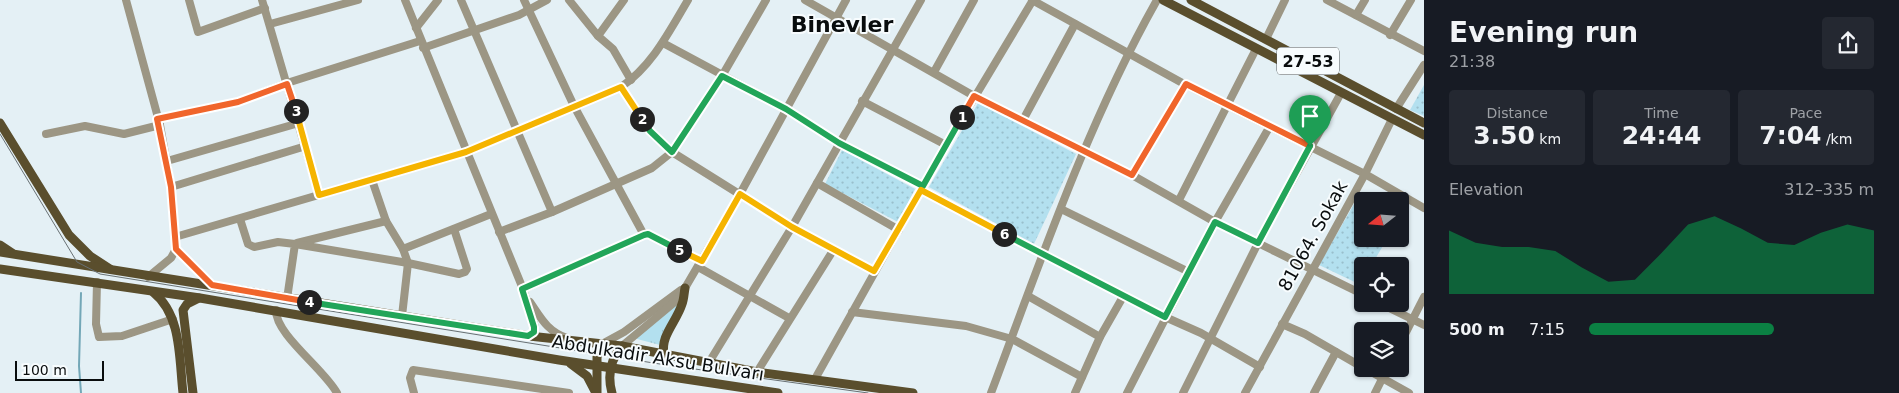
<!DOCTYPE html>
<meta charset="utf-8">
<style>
:root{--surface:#171b24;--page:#242831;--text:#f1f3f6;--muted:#9ea1a6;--accent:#0b8043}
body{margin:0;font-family:"DejaVu Sans",sans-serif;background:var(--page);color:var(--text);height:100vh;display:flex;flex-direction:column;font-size:19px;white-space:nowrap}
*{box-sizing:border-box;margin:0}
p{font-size:16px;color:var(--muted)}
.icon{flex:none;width:28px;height:28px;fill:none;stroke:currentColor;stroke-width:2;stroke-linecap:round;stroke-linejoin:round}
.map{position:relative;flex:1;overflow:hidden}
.side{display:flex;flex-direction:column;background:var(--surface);width:475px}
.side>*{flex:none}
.needle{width:32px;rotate:253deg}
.tools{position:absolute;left:1354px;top:192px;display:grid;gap:10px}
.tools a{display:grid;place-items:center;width:55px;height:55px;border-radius:5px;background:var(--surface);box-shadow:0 1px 4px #0004;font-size:25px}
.scale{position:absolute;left:15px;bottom:12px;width:89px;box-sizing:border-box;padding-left:5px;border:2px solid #090d0e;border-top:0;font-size:14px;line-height:18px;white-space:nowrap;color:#090d0e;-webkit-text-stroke:4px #f7fcfe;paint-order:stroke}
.pin{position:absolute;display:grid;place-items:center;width:42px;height:42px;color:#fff;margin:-51px -21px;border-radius:50% 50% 50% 0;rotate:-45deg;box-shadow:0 0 5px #0007}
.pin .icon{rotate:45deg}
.km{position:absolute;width:25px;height:25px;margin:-12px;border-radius:50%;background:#222;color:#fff;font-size:14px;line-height:25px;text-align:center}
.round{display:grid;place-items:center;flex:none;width:52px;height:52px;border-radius:5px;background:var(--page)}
.head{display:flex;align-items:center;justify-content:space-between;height:85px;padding:0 25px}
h1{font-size:28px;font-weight:700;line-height:38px}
.figures{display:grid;grid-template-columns:repeat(3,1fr);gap:8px;height:85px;padding:5px 25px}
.figures div{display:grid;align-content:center;border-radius:5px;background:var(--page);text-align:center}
.figures b{font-size:25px;font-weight:700}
.figures small{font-size:14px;font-weight:400}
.figures p{font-size:14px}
.chart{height:140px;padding:10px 25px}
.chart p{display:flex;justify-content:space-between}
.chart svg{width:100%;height:90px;margin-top:5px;fill:var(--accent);opacity:.7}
ul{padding:0 25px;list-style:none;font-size:16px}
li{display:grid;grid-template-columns:80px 60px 1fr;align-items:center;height:38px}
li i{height:12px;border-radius:6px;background:var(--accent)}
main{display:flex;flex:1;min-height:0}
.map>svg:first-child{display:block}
</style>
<main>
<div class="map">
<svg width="1424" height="393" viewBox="0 0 1424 393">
<defs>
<pattern id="grass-tufts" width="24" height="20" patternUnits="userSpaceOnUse" patternTransform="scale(1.25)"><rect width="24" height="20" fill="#b3e0ef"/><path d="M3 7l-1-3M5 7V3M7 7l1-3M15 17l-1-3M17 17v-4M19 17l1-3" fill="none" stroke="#99bfcc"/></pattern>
<pattern id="park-dots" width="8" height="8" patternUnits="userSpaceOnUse" patternTransform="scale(1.25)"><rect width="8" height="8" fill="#b3e0ef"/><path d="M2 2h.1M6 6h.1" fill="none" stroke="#99bfcc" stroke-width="1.8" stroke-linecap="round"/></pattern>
</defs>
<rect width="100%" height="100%" fill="#e4f0f5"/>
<polygon fill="url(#grass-tufts)" points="680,301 660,345 637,339 637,338"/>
<g fill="url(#park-dots)">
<polygon points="1424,85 1424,116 1410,110"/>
<polygon points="978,103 1076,154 1034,244 929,187"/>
<polygon points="842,150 915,189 898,222 825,184"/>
<polygon points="1354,204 1362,208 1362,239 1387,239 1371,266 1362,266 1361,285 1319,265"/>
</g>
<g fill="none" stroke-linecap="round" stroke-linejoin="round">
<polyline stroke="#73a7b7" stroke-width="2" points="81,293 79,366 81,393"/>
<g stroke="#9c9684" stroke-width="8">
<polyline points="126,0 160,125 171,187 176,249 171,258 148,277"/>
<polyline points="189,0 198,32 265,8"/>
<polyline points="262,0 319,195"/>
<polyline points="405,0 523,289 535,327 534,332 529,336"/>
<polyline points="461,0 552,212"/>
<polyline points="569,0 598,36 613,49 631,80"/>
<polyline points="805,0 974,96 1132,175 1215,222 1362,294"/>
<polyline points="1032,0 1186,85 1365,174 1424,208"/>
<polyline points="1327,0 1424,51"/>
<polyline points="1356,15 1365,0"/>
<polyline points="270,24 358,0"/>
<polyline points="416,28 438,0"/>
<polyline points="1390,35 1411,0"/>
<polyline points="598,36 624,0"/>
<polyline points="1266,39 1285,0"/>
<polyline points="663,43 786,109 839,143 923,186"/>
<polyline points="423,48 519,15 547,0"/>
<polyline points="934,72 974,0"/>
<polyline points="621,87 650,131 672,152 792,227 874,271"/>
<polyline points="862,101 946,145"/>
<polyline points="1396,109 1424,65"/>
<polyline points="157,119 238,102 287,83 420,41"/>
<polyline points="1023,120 1075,24"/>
<polyline points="46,134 85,126 124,134 160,125"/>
<polyline points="167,161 299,123"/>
<polyline points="1132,175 1186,85"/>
<polyline points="372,180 386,221 403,249"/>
<polyline points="817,183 899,230"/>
<polyline points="171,187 306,146"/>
<polyline points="921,190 1165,317 1201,333 1260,367"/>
<polyline points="1179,200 1256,49"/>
<polyline points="1061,209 1189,272"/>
<polyline points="240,219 248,244 254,247 278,242 295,244 287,299"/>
<polyline points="499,232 552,212 652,168 672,152 722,76 766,0"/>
<polyline points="644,235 648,234 702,261"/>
<path d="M 175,237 L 466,152 L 621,87 C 652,66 669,32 688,0"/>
<polyline points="297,243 386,221"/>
<polyline points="295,244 408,263 459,274 465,272 467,269 454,229"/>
<polyline points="176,249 212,285"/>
<polyline points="698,267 789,318"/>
<polyline points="97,282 96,324 99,337 122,336 173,319"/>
<polyline points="523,289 644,235 574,106 524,0"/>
<polyline points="1028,296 1100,337"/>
<path d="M 530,302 C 541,318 547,331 567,338"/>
<polyline points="1381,304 1424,325"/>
<path d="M 276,310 C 275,334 324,369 337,393"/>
<polyline points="852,312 966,326 1012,339 1082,377"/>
<polyline points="402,316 408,263 403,249 491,214"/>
<polyline points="1282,324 1305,334 1362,367"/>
<polyline points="602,344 624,332 681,290"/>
<polyline points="1400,344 1424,297"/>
<polyline points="622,346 676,301 685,288 740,194 846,0"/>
<polyline points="708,364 792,227 921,0"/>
<polyline points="1366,369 1409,393"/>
<polyline points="757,372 834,249"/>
<polyline points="815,379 946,145 1033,0"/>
<polyline points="414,393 410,378 413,370 569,393"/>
<path d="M 991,393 C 1041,260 1087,124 1157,0"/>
<polyline points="1075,393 1100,337 1124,295"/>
<polyline points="1127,393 1215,222 1270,126"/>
<polyline points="1183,393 1258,243 1341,93"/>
<polyline points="1245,393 1365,174 1392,119"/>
<polyline points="1314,393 1336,352"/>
<polyline points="1375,393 1387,369"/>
</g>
<g stroke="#5a4e2d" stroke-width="9">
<polyline points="1163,0 1424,135"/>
<polyline points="1191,0 1424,123"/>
<polyline points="0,123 69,235 90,256 110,269"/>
<polyline points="0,245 12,253"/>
<polyline points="0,252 529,336 622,346 757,372 913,393"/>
<polyline points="0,269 200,298 559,360 778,393"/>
<path d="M 153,292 C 182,315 179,359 183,393"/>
<path d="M 664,354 C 660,336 677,321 682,304 C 684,299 684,293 685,288"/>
<polyline points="571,364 587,376 596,393"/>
<polyline points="193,393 183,310 187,304 199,298"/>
<polyline points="597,393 597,357 602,344"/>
<path d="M 612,393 C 607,375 610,360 622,346"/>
</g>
<polyline stroke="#687073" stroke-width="1" points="0,134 77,262 100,274 666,365 868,393"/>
</g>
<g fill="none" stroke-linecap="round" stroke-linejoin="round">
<g stroke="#fff" stroke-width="10">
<polyline id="split-1" points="962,117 974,96 1132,175 1186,84 1310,146"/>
</g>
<g stroke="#fff" stroke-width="10">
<polyline id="split-2" points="642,119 650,131 672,152 722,76 786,109 839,143 923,186 962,117"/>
</g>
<g stroke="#fff" stroke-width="10">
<polyline id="split-3" points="296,111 319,195 466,152 621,87 642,119"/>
</g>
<g stroke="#fff" stroke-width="10">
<polyline id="split-4" points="296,111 287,84 238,102 157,119 171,187 176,249 212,285 309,302"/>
</g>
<g stroke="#fff" stroke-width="10">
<polyline id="split-5" points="309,302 528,336 534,332 534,327 522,289 644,235 648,234 679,250"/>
</g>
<g stroke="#fff" stroke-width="10">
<polyline id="split-6" points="679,250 702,261 740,194 792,227 874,271 921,190 1004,234"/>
</g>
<g stroke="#fff" stroke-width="10">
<polyline id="split-7" points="1004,234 1165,317 1215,222 1258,243 1310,146"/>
</g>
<use href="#split-1" stroke="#f0652b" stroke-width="6"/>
<use href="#split-2" stroke="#22a559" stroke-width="6"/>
<use href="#split-3" stroke="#f5b400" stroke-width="6"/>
<use href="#split-4" stroke="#f0652b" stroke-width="6"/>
<use href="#split-5" stroke="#22a559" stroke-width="6"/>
<use href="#split-6" stroke="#f5b400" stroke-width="6"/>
<use href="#split-7" stroke="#22a559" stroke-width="6"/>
</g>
<g text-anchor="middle" stroke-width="4" stroke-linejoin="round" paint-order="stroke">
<rect fill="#f7fcfe" stroke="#505556" stroke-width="1" x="1277" y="47.5" width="62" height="27" rx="4"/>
<g font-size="16" font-weight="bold" fill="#090d0e">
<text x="1308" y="67">27-53</text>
</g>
<g font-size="18" fill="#090d0e" stroke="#f7fcfe">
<text transform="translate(1313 236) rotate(-61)" y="6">81064. Sokak</text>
<text transform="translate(658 358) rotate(9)" y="6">Abdulkadir Aksu Bulvarı</text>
</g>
<g font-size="22" font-weight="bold" fill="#090d0e" stroke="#f7fcfe">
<text x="842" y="32">Binevler</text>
</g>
</g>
</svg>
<div class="tools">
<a><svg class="needle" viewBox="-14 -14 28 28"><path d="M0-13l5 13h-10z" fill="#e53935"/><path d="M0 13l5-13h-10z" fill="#9ea1a6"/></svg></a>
<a><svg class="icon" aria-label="locate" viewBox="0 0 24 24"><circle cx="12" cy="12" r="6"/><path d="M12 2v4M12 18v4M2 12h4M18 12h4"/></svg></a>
<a><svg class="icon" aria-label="layers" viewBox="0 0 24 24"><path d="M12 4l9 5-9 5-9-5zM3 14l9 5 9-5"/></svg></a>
</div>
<div class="scale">100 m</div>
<div class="pin" style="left:1310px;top:146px;background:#1e9e55"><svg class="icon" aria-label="arrive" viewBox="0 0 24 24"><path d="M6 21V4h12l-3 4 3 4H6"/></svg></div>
<b class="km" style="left:962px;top:117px">1</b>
<b class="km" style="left:642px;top:119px">2</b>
<b class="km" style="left:296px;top:111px">3</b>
<b class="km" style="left:309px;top:302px">4</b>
<b class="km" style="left:679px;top:250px">5</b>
<b class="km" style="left:1004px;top:234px">6</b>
</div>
<section class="side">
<div class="head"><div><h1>Evening run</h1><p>21:38</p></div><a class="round"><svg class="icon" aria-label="share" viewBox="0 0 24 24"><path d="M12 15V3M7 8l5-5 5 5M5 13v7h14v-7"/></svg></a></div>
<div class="figures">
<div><p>Distance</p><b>3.50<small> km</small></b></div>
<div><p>Time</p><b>24:44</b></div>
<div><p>Pace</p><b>7:04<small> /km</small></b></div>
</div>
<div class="chart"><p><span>Elevation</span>312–335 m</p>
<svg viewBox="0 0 160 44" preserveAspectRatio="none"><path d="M0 44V13L10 19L20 21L30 21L40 23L50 31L60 38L70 37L80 24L90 10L100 6L110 12L120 19L130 20L140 14L150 10L160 13V44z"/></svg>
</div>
<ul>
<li><b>500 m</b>7:15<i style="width:65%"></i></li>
</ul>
</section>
</main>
